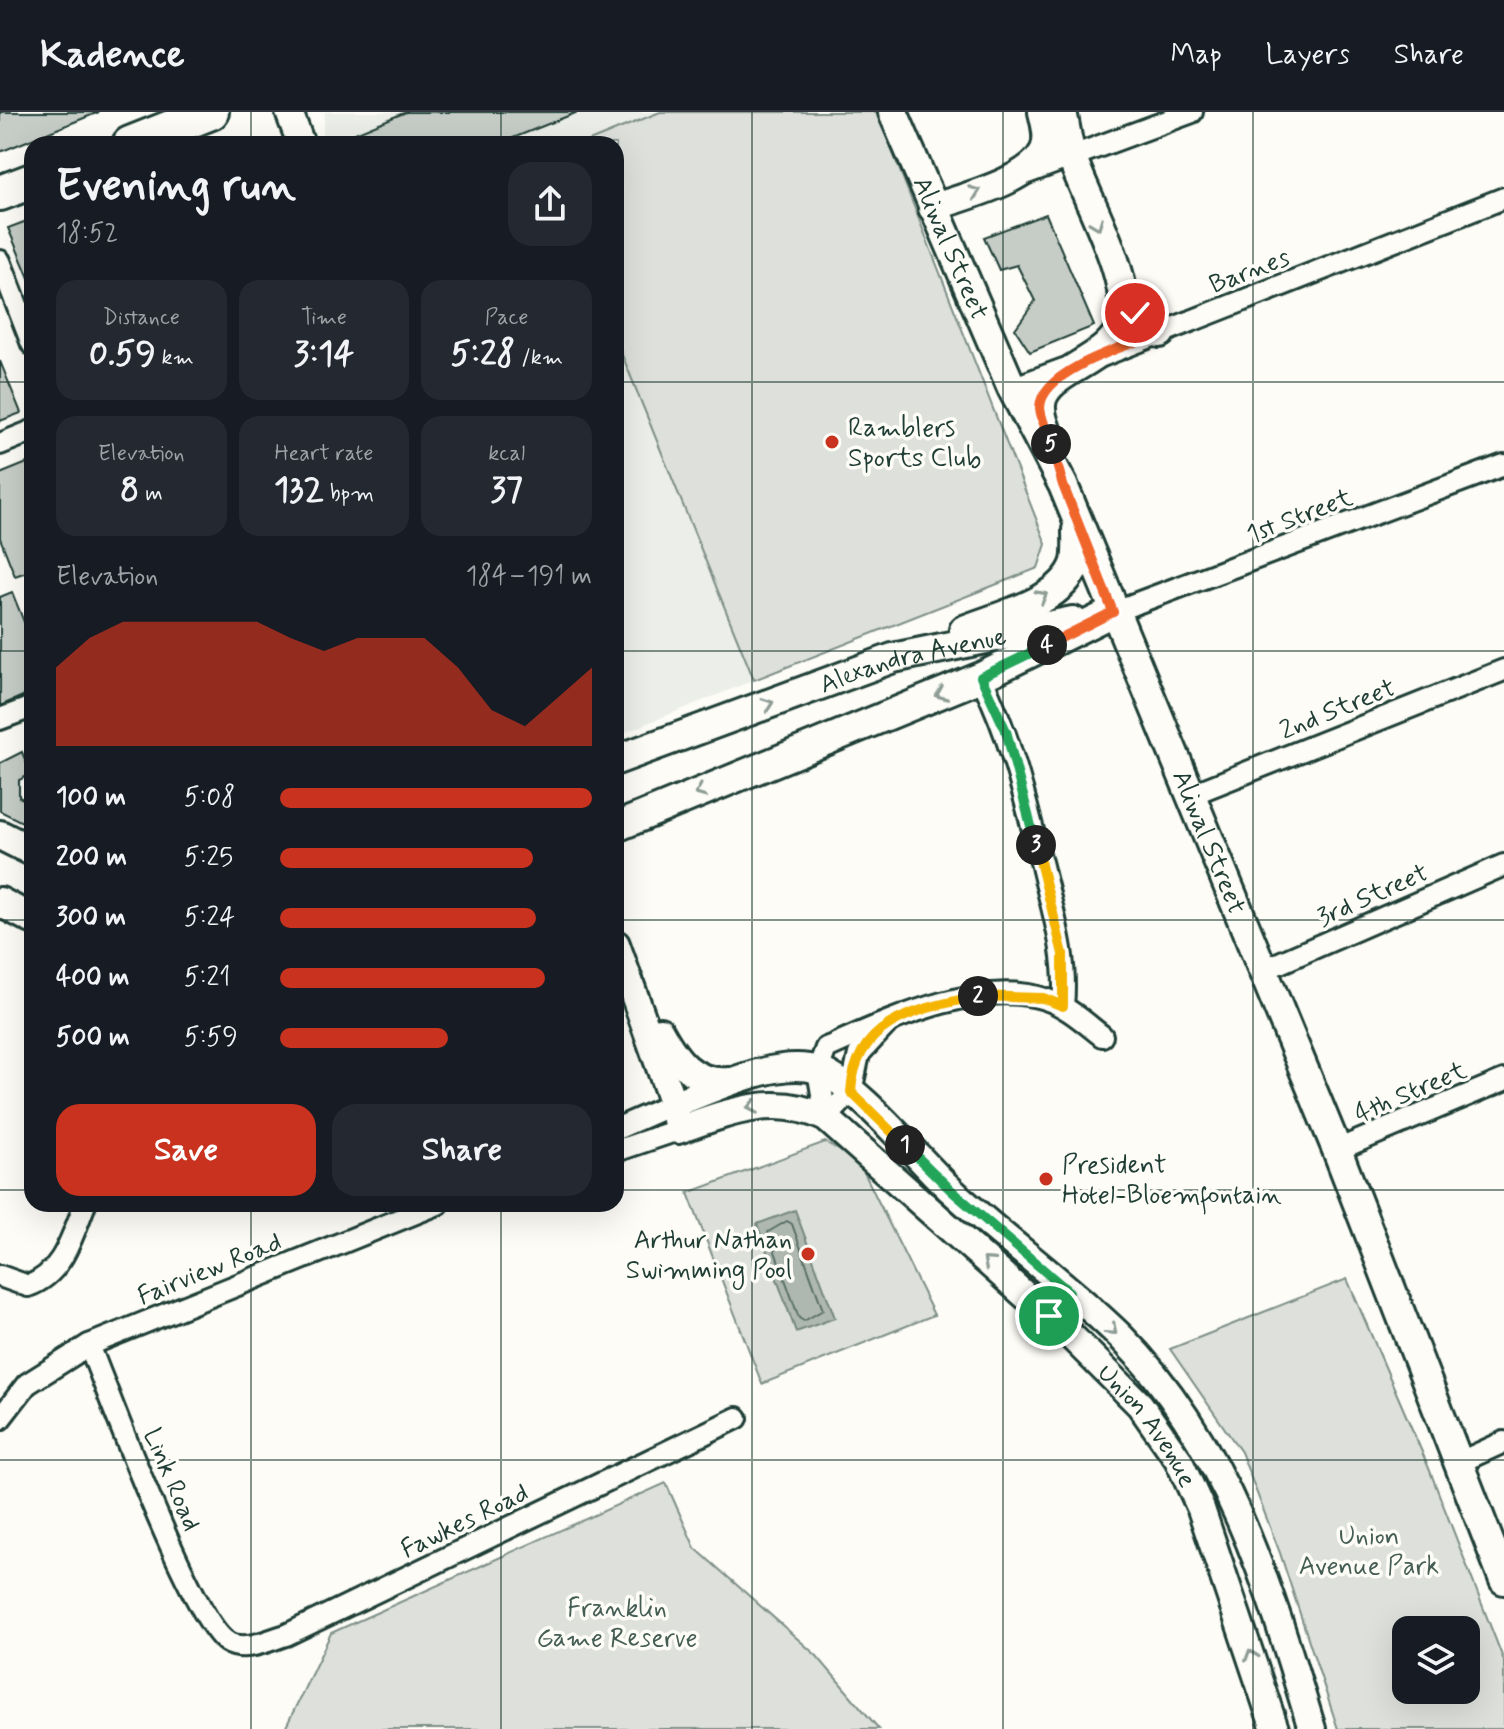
<!DOCTYPE html>
<meta charset="utf-8">
<style>
:root{--surface:#171b24;--page:#242831;--text:#f1f3f6;--muted:#9ea1a6;--line:#363941;--accent:#c8321e}
body{margin:0;font-family:Mynerve,sans-serif;background:var(--page);color:var(--text);height:100vh;display:flex;flex-direction:column;font-size:30px;white-space:nowrap}
*{box-sizing:border-box;margin:0}
p{font-size:26px;color:var(--muted)}
.icon{flex:none;width:44px;height:44px;fill:none;stroke:currentColor;stroke-width:2;stroke-linecap:round;stroke-linejoin:round}
.map{position:relative;flex:1;overflow:hidden}
.drawer{position:absolute;left:24px;top:24px;width:600px;height:1076px;display:flex;flex-direction:column;background:var(--surface);border-radius:24px;box-shadow:0 8px 32px #0002}
.drawer>*{flex:none}
.fabs{position:absolute;left:1392px;top:1504px;display:grid;gap:16px}
.fabs a{display:grid;place-items:center;width:88px;height:88px;border-radius:16px;background:var(--surface);box-shadow:0 8px 32px #0002;font-size:40px}
.pin{position:absolute;display:grid;place-items:center;width:68px;height:68px;color:#fff;margin:-34px;border:4px solid #fff;border-radius:50%;box-shadow:0 2px 8px #0007}
.km{position:absolute;width:40px;height:40px;margin:-20px;border-radius:50%;background:#222;color:#fff;font-size:22px;line-height:40px;text-align:center}
.round{display:grid;place-items:center;flex:none;width:84px;height:84px;border-radius:24px;background:var(--page)}
.overview{display:flex;align-items:center;justify-content:space-between;height:136px;padding:0 32px}
h1{font-size:44px;font-weight:700;line-height:60px}
.figures{display:grid;grid-template-columns:repeat(3,1fr);gap:12px;height:136px;padding:8px 32px}
.figures div{display:grid;align-content:center;border-radius:20px;background:var(--page);text-align:center}
.figures b{font-size:34px;font-weight:700}
.figures small{font-size:22px;font-weight:400}
.figures p{font-size:22px}
.chart{height:224px;padding:16px 32px}
.chart p{display:flex;justify-content:space-between}
.chart svg{width:100%;height:144px;margin-top:8px;fill:var(--accent);opacity:.7}
.button{display:flex;gap:16px;margin-top:auto;padding:16px 32px}
.button a{flex:1;height:92px;border-radius:24px;background:var(--accent);color:#fff;font-size:32px;font-weight:700;line-height:92px;text-align:center}
.button a+a{background:var(--page);color:var(--text)}
ul{padding:0 32px;list-style:none;font-size:26px}
li{display:grid;grid-template-columns:128px 96px 1fr;align-items:center;height:60px}
li i{height:20px;border-radius:10px;background:var(--accent)}
header{display:flex;align-items:center;gap:48px;box-sizing:border-box;height:112px;padding:0 40px;background:var(--surface);border-bottom:2px solid var(--line)}
header strong{font-size:38px}
nav{display:flex;gap:44px;margin-inline-start:auto;font-size:28px}
.map>svg:first-child{display:block}
</style>
<header>
<strong>Kadence</strong>
<nav><a>Map</a><a>Layers</a><a>Share</a></nav>
</header>
<div class="map">
<svg width="1504" height="1617" viewBox="0 0 1504 1617">
<rect width="100%" height="100%" fill="#fdfcf7"/>
<filter id="ink" filterUnits="userSpaceOnUse"><feTurbulence type="fractalNoise" baseFrequency=".0125" numOctaves="2"/><feDisplacementMap in="SourceGraphic" scale="16" xChannelSelector="R" yChannelSelector="G"/><feConvolveMatrix kernelMatrix="1 2 1 2 8 2 1 2 1" color-interpolation-filters="sRGB"/></filter>
<g filter="url(#ink)">
<g fill="#eceee9">
<polygon points="325,0 660,0 582,32 325,32 322,25"/>
<polygon points="616,228 754,568 616,624"/>
</g>
<g fill="#dde0db" stroke="#7e8e88" stroke-width="2" fill-rule="evenodd">
<polygon points="660,0 877,0 1046,432 1038,456 754,568 616,228 616,32 582,32"/>
<polygon points="825,1030 859,1050 934,1203 762,1272 688,1081"/>
<path d="M 1347,1167 L 1428,1354 L 1504,1549 L 1504,1617 L 1338,1617 L 1280,1441 L 1241,1340 L 1170,1237 ZM 1466,1518 L 1466,1578 L 1406,1578 L 1406,1518 Z"/>
<polygon points="666,1371 695,1436 817,1544 879,1617 285,1617 331,1521"/>
</g>
<polygon fill="#aeb8b1" stroke="#75877f" stroke-width="2" points="795,1098 835,1206 796,1220 757,1112"/>
<g fill="none" stroke-linecap="round" stroke-linejoin="round">
<polygon stroke="#586e66" stroke-width="2" points="787,1109 792,1112 823,1198 804,1209 799,1206 768,1120"/>
</g>
<g fill="#c6cdc7" stroke="#1f3d34" stroke-width="2">
<polygon points="0,0 99,0 0,40"/>
<polygon points="406,0 578,0 498,32 359,32 355,21"/>
<polygon points="1046,102 1094,214 1030,240 1015,217 1035,189 1017,153 999,158 984,125"/>
<polygon points="32,107 32,173 8,116"/>
<polygon points="0,249 21,301 0,309"/>
<polygon points="32,349 32,458 15,464 0,426 0,362"/>
<polygon points="12,480 32,530 32,580 0,594 0,485"/>
<polygon points="22,640 31,662 19,668 19,685 32,691 32,715 0,699 0,651"/>
</g>
<g fill="none" stroke-linecap="round" stroke-linejoin="round">
<g stroke="#1f3d34" stroke-width="26">
<g id="minor">
<polyline points="1027,61 1192,0"/>
<polyline points="0,149 32,232"/>
<polyline points="1102,244 1504,86"/>
<polyline points="1012,276 1064,257"/>
<polyline points="0,332 32,319"/>
<polyline points="1113,500 1504,353"/>
<path d="M 981,565 C 1013,632 1024,683 1042,754 C 1053,801 1068,845 1063,894"/>
<polyline points="0,607 32,595"/>
<polyline points="1190,683 1504,558"/>
<polyline points="1261,859 1504,753"/>
<path d="M 826,1006 L 818,958 L 826,936 C 886,910 979,865 1045,887 C 1067,894 1084,910 1102,924"/>
<polyline points="826,1006 851,980 859,942 886,913"/>
<polyline points="616,1017 673,992"/>
<polyline points="1337,1038 1504,968"/>
<polyline points="616,1039 678,1018"/>
<path d="M 0,1164 L 28,1174 C 63,1162 72,1124 85,1092"/>
<path d="M 89,1233 C 110,1285 192,1508 227,1530 C 244,1541 269,1528 286,1523 L 737,1306"/>
<polyline points="0,1307 27,1272 89,1233 438,1092"/>
<polyline points="1458,1351 1504,1330"/>
</g>
</g>
<g stroke="#1f3d34" stroke-width="32">
<g id="tertiary">
<polyline points="289,0 301,32"/>
<path d="M 932,96 C 962,85 1030,69 1044,38 C 1049,26 1045,12 1042,0"/>
<path id="s1" d="M 616,832 L 673,992 L 678,1018 C 729,1000 775,981 826,1006 L 1072,1225 L 1140,1293 L 1178,1347 L 1201,1397 L 1275,1617"/>
<path d="M 660,919 C 676,948 693,972 729,969"/>
<path d="M 673,992 C 713,978 776,945 818,958 C 857,971 919,1049 952,1079 C 1006,1129 1068,1173 1121,1225 C 1227,1332 1270,1477 1312,1617"/>
</g>
</g>
<g stroke="#1f3d34" stroke-width="34">
<g id="secondary">
<path id="s2" d="M 893,0 L 1012,276 L 1063,373 L 1337,1038 L 1504,1468"/>
<path d="M 1123,179 C 1133,197 1141,211 1160,221"/>
<path d="M 1049,326 C 1046,317 1041,306 1041,297 C 1037,259 1111,252 1122,211 C 1133,168 1088,91 1073,48 C 1067,33 1066,16 1062,0"/>
<path d="M 964,518 C 998,504 1064,490 1076,450 C 1078,440 1077,427 1077,418"/>
<path id="s3" d="M 616,648 L 893,546 L 1073,509"/>
<polyline points="616,715 981,565 1113,500"/>
<polyline points="0,723 32,739"/>
<polyline points="0,790 32,807"/>
</g>
</g>
<g stroke="#1f3d34" stroke-width="40">
<g id="trunk">
<polyline points="130,32 211,0"/>
<polyline points="0,81 32,69"/>
</g>
</g>
<use href="#minor" stroke="#fdfcf7" stroke-width="20"/>
<use href="#tertiary" stroke="#fdfcf7" stroke-width="26"/>
<use href="#secondary" stroke="#fdfcf7" stroke-width="28"/>
<use href="#trunk" stroke="#fdfcf7" stroke-width="34"/>
</g>
<defs><path id="oneway-chevron" d="M-2-3.5L2.5 0L-2 3.5" fill="none" stroke-width="1.6" stroke-linecap="round" stroke-linejoin="round" transform="scale(2)"/></defs>
<g stroke="#8e9c96">
<use href="#oneway-chevron" transform="translate(975 80) rotate(-20)"/>
<use href="#oneway-chevron" transform="translate(1097 112) rotate(69)"/>
<use href="#oneway-chevron" transform="translate(1042 484) rotate(-29)"/>
<use href="#oneway-chevron" transform="translate(941 582) rotate(158)"/>
<use href="#oneway-chevron" transform="translate(768 592) rotate(-20)"/>
<use href="#oneway-chevron" transform="translate(700 680) rotate(158)"/>
<use href="#oneway-chevron" transform="translate(752 995) rotate(169)"/>
<use href="#oneway-chevron" transform="translate(988 1150) rotate(-139)"/>
<use href="#oneway-chevron" transform="translate(1112 1218) rotate(42)"/>
<use href="#oneway-chevron" transform="translate(1251 1543) rotate(-108)"/>
</g>
</g>
<g fill="none" stroke-linecap="round" stroke-linejoin="round" filter="url(#ink)">
<g stroke="#fff" stroke-width="16">
<polyline id="split-1" points="905,1033 952,1079 1069,1180 1049,1204"/>
</g>
<g stroke="#fff" stroke-width="16">
<path id="split-2" d="M 905,1033 L 851,980 C 855,907 920,897 978,884"/>
</g>
<g stroke="#fff" stroke-width="16">
<polyline id="split-3" points="978,884 1043,886 1063,894 1063,842 1036,733"/>
</g>
<g stroke="#fff" stroke-width="16">
<polyline id="split-4" points="1036,733 1006,619 981,565 1047,533"/>
</g>
<g stroke="#fff" stroke-width="16">
<polyline id="split-5" points="1047,533 1113,500 1063,373 1051,332"/>
</g>
<g stroke="#fff" stroke-width="16">
<path id="split-6" d="M 1051,332 C 1048,322 1041,307 1040,296 C 1040,258 1131,232 1160,221 L 1146,214 L 1135,201"/>
</g>
<use href="#split-1" stroke="#22a559" stroke-width="10"/>
<use href="#split-2" stroke="#f5b400" stroke-width="10"/>
<use href="#split-3" stroke="#f5b400" stroke-width="10"/>
<use href="#split-4" stroke="#22a559" stroke-width="10"/>
<use href="#split-5" stroke="#f0652b" stroke-width="10"/>
<use href="#split-6" stroke="#f0652b" stroke-width="10"/>
</g>
<path fill="none" stroke="#1f3d34" stroke-width="2" stroke-opacity="0.55" d="M 251,0 L 251,32M 501,0 L 501,32M 752,0 L 752,1617M 1003,0 L 1003,1617M 1253,0 L 1253,1617M 0,270 L 32,270M 616,270 L 1504,270M 0,539 L 32,539M 616,539 L 1504,539M 0,808 L 32,808M 616,808 L 1504,808M 0,1078 L 32,1078M 616,1078 L 1504,1078M 251,1092 L 251,1617M 501,1092 L 501,1617M 0,1348 L 1504,1348"/>
<g fill="#c8321e" stroke="#fdfcf7" stroke-width="3">
<circle cx="832" cy="330" r="8"/>
<circle cx="1046" cy="1067" r="8"/>
<circle cx="808" cy="1142" r="8"/>
</g>
<g text-anchor="middle" stroke-width="7" stroke-linejoin="round" paint-order="stroke">
<g font-size="26" fill="#1f3d34" stroke="#fdfcf7">
<text dy="9" stroke="none"><textPath href="#s2" startOffset="148">Aliwal Street</textPath></text>
<text transform="translate(1249 158) rotate(-21)" y="9">Barnes</text>
<text transform="translate(1299 403) rotate(-21)" y="9">1st Street</text>
<text dy="9" stroke="none"><textPath href="#s3" startOffset="314">Alexandra Avenue</textPath></text>
<text transform="translate(1337 596) rotate(-22)" y="9">2nd Street</text>
<text dy="9" stroke="none"><textPath href="#s2" startOffset="796">Aliwal Street</textPath></text>
<text transform="translate(1372 782) rotate(-24)" y="9">3rd Street</text>
<text transform="translate(1410 979) rotate(-23)" y="9">4th Street</text>
<text transform="translate(209 1156) rotate(-22)" y="9">Fairview Road</text>
<text dy="9" stroke="none"><textPath href="#s1" startOffset="796">Union Avenue</textPath></text>
<text transform="translate(173 1367) rotate(67)" y="9">Link Road</text>
<text transform="translate(464 1408) rotate(-26)" y="9">Fawkes Road</text>
</g>
<g font-size="26" fill="#1f3d34" stroke="#fdfcf7" text-anchor="start">
<text x="848" y="324">Ramblers<tspan x="848" dy="30">Sports Club</tspan></text>
<text x="1062" y="1061">President<tspan x="1062" dy="30">Hotel-Bloemfontain</tspan></text>
<text x="792" y="1136" text-anchor="end">Arthur Nathan<tspan x="792" dy="30">Swimming Pool</tspan></text>
</g>
<g font-size="26" fill="#455e55" stroke="#fdfcf7">
<text x="1369" y="1432">Union<tspan x="1369" dy="30">Avenue Park</tspan></text>
<text x="617" y="1504">Franklin<tspan x="617" dy="30">Game Reserve</tspan></text>
</g>
</g>
</svg>
<div class="fabs">
<a><svg class="icon" aria-label="layers" viewBox="0 0 24 24"><path d="M12 4l9 5-9 5-9-5zM3 14l9 5 9-5"/></svg></a>
</div>
<div class="pin" style="left:1049px;top:1204px;background:#1e9e55"><svg class="icon" aria-label="arrive" viewBox="0 0 24 24"><path d="M6 21V4h12l-3 4 3 4H6"/></svg></div>
<div class="pin" style="left:1135px;top:201px;background:#d93025"><svg class="icon" aria-label="check" viewBox="0 0 24 24"><path d="M5 12l5 5 9-10"/></svg></div>
<b class="km" style="left:905px;top:1033px">1</b>
<b class="km" style="left:978px;top:884px">2</b>
<b class="km" style="left:1036px;top:733px">3</b>
<b class="km" style="left:1047px;top:533px">4</b>
<b class="km" style="left:1051px;top:332px">5</b>
<section class="drawer">
<div class="overview"><div><h1>Evening run</h1><p>18:52</p></div><a class="round"><svg class="icon" aria-label="share" viewBox="0 0 24 24"><path d="M12 15V3M7 8l5-5 5 5M5 13v7h14v-7"/></svg></a></div>
<div class="figures">
<div><p>Distance</p><b>0.59<small> km</small></b></div>
<div><p>Time</p><b>3:14</b></div>
<div><p>Pace</p><b>5:28<small> /km</small></b></div>
</div>
<div class="figures">
<div><p>Elevation</p><b>8<small> m</small></b></div>
<div><p>Heart rate</p><b>132<small> bpm</small></b></div>
<div><p>kcal</p><b>37</b></div>
</div>
<div class="chart"><p><span>Elevation</span>184–191 m</p>
<svg viewBox="0 0 160 44" preserveAspectRatio="none"><path d="M0 44V20L10 11L20 6L30 6L40 6L50 6L60 6L70 11L80 15L90 11L100 11L110 11L120 20L130 33L140 38L150 29L160 20V44z"/></svg>
</div>
<ul>
<li><b>100 m</b>5:08<i style="width:100%"></i></li>
<li><b>200 m</b>5:25<i style="width:81%"></i></li>
<li><b>300 m</b>5:24<i style="width:82%"></i></li>
<li><b>400 m</b>5:21<i style="width:85%"></i></li>
<li><b>500 m</b>5:59<i style="width:54%"></i></li>
</ul>
<div class="button"><a>Save</a><a>Share</a></div>
</section>
</div>
